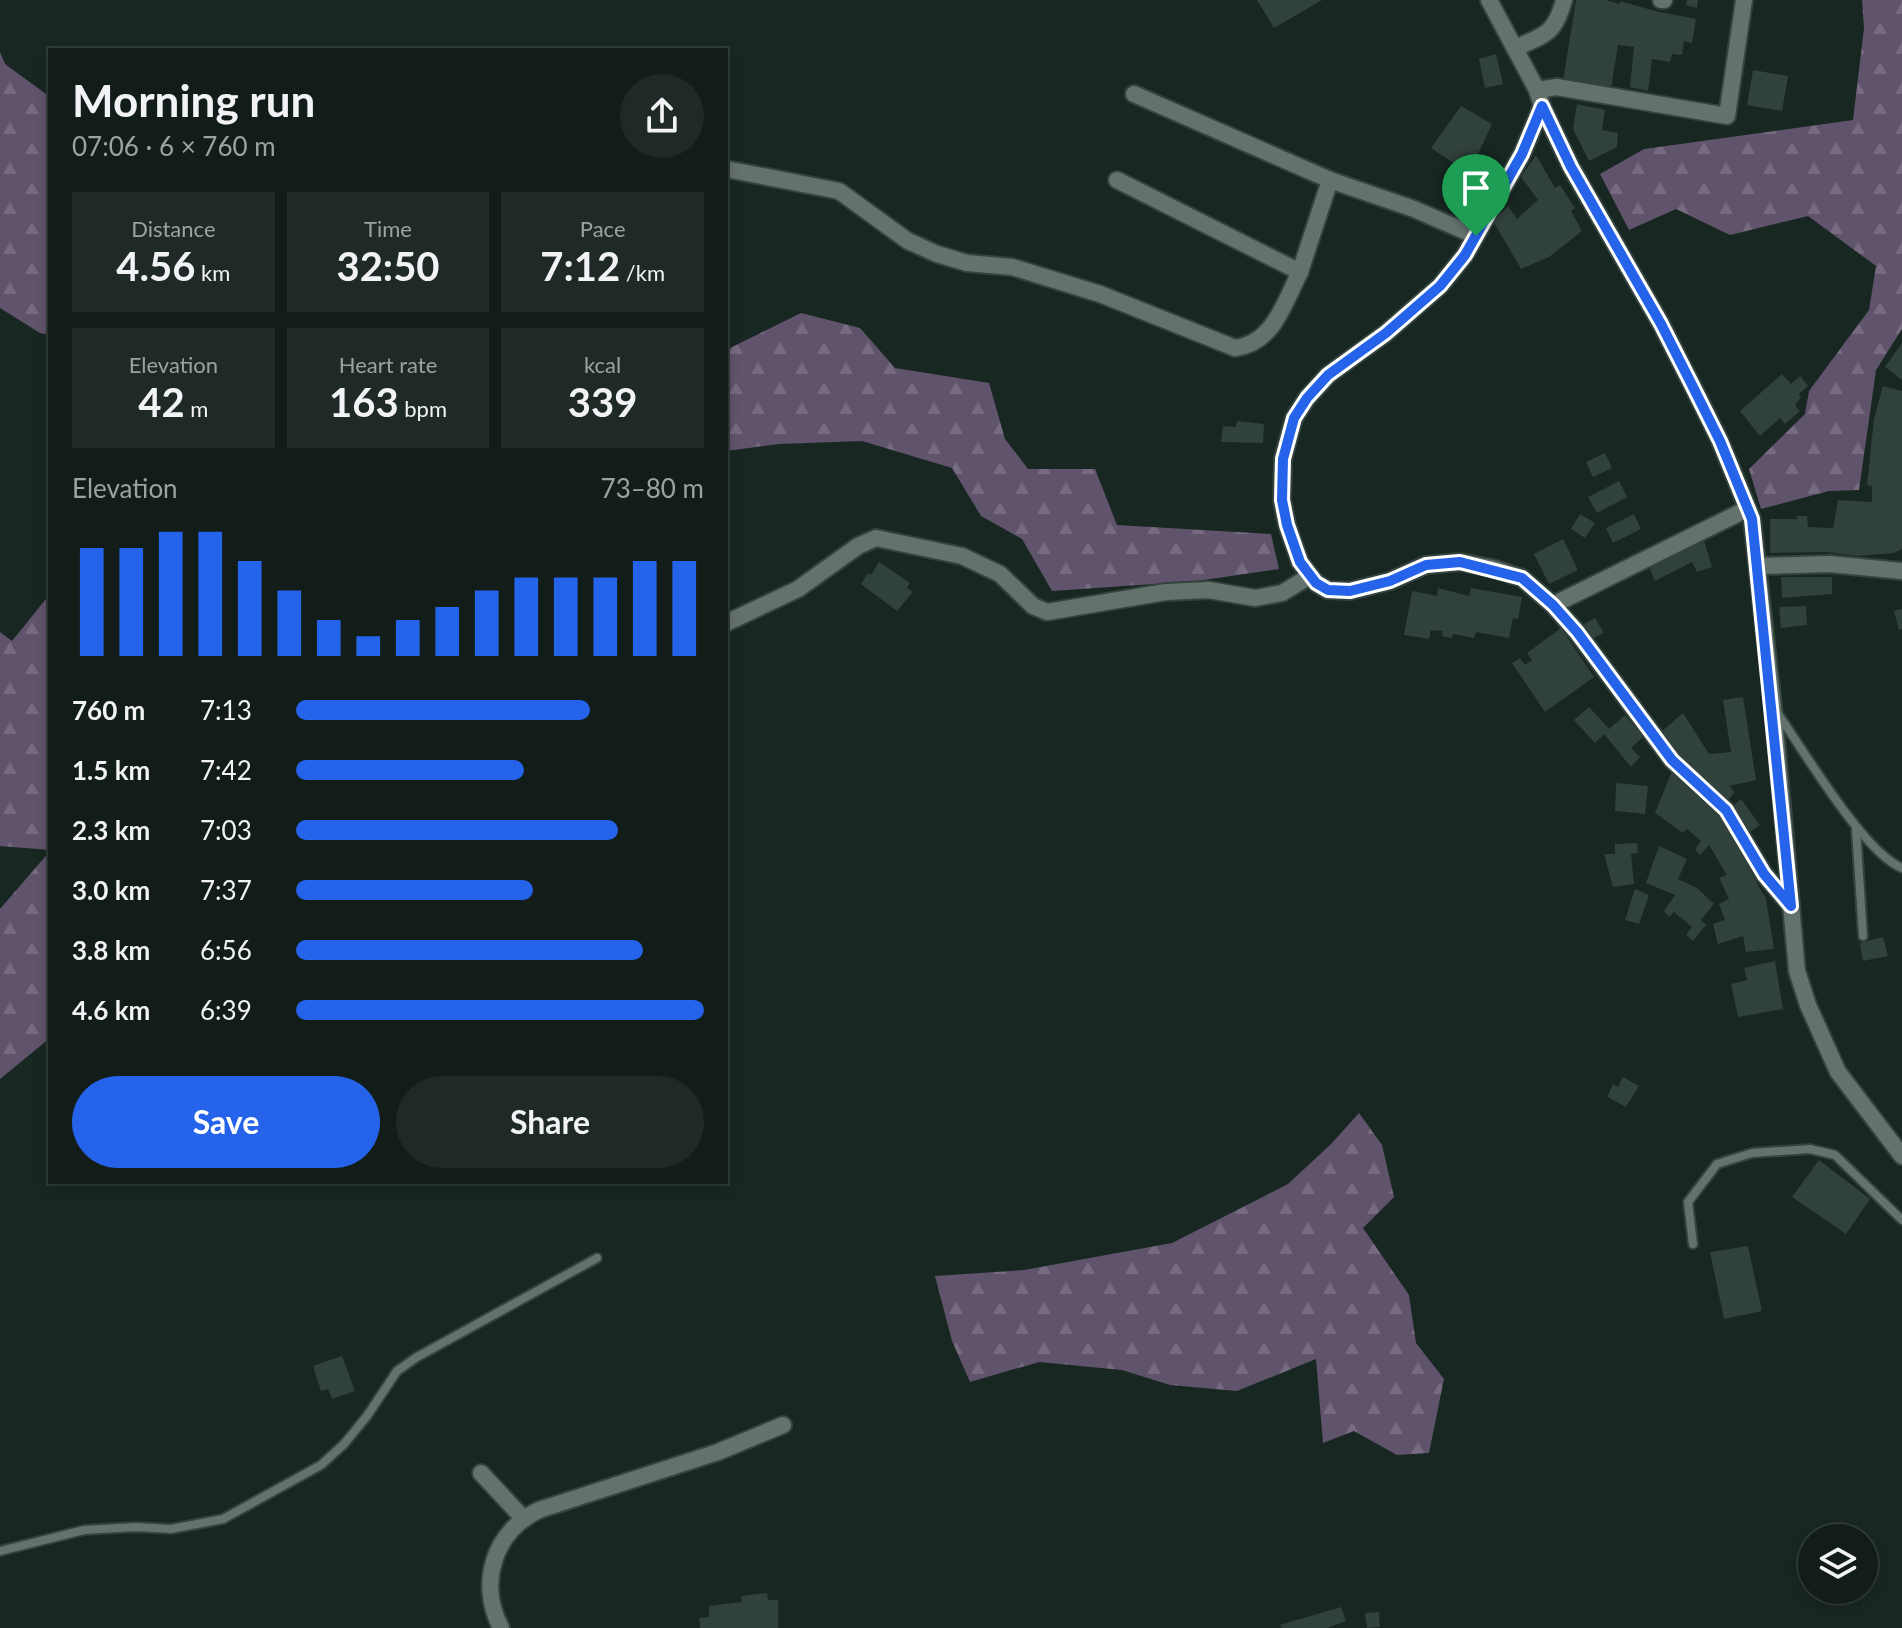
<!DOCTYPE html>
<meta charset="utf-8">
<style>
:root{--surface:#121d19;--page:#1f2a26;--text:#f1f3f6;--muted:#9ca2a2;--line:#313b38;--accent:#2563eb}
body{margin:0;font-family:Lato,sans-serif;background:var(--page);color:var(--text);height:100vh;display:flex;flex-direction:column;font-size:30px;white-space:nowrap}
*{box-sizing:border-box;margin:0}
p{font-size:26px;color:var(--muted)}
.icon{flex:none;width:44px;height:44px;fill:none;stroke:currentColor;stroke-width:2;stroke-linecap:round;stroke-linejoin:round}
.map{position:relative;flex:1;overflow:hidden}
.details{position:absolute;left:48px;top:48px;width:680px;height:1136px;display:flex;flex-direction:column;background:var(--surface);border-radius:0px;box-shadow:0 4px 12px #0003,0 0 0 2px var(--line)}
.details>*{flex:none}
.fabs{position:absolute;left:1798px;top:1524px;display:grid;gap:16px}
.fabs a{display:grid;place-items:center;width:80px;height:80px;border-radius:50%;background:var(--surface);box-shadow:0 4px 12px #0003,0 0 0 2px var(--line);font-size:40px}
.pin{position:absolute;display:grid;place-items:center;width:68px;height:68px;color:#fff;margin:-82px -34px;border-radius:50% 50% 50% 0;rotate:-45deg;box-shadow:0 0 8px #0007}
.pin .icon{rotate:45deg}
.round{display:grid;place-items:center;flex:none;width:84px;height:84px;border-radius:42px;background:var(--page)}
.overview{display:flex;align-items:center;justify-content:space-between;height:136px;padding:0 24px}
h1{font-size:44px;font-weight:700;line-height:60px}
.stats{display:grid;grid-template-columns:repeat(3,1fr);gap:12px;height:136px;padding:8px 24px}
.stats div{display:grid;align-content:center;border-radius:0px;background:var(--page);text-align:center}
.stats b{font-size:40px;font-weight:700}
.stats small{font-size:22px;font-weight:400}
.stats p{font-size:22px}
.chart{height:224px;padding:16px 24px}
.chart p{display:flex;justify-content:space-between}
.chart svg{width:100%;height:144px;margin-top:8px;stroke:var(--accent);stroke-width:6}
.cta{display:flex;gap:16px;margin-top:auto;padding:16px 24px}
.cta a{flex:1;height:92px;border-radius:48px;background:var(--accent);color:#fff;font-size:32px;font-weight:700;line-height:92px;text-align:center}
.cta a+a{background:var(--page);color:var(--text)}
ul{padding:0 24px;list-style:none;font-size:26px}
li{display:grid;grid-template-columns:128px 96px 1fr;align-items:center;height:60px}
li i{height:20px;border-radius:10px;background:var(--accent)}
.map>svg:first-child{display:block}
</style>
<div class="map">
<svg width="1902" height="1628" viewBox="0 0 1902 1628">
<defs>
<pattern id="forest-firs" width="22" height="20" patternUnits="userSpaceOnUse" patternTransform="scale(2)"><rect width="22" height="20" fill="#60536c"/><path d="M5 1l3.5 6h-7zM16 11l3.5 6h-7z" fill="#766b80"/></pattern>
</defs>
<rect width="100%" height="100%" fill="#182721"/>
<g fill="url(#forest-firs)">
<polygon points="1862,0 1902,0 1902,329 1876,370 1859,490 1829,491 1761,509 1749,469 1805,414 1809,391 1869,310 1876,266 1808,216 1730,235 1676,209 1629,230 1600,174 1644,149 1853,120 1864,28"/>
<polygon points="0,52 5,64 50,97 50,335 40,333 0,308"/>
<polygon points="801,313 860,328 895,368 989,383 1005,439 1028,469 1095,469 1117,525 1271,534 1279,569 1197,581 1052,591 1022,539 981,516 952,468 862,441 778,444 726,451 726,350"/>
<polygon points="50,594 50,850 0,846 0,632 12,641"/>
<polygon points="50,851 50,1038 0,1079 0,909"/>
<polygon points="1359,1113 1382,1145 1394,1197 1363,1228 1409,1295 1416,1343 1444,1379 1429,1453 1397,1455 1354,1431 1323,1443 1316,1359 1237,1391 1170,1385 1122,1370 1039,1362 970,1382 952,1341 935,1276 1024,1270 1172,1243 1288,1184 1331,1144"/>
</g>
<g fill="#31413b">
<polygon points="1257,0 1322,0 1274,28"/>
<polygon points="1576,0 1606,0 1620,4 1620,1 1655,11 1696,19 1692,43 1684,41 1682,55 1672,54 1670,62 1652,59 1648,91 1630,87 1634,47 1618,45 1611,89 1563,81"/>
<polygon points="1687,0 1698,0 1697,8 1686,5"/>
<polygon points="1496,54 1503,84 1485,88 1479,59"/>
<polygon points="1753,70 1788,76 1782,111 1747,105"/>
<polygon points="1577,104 1605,110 1602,130 1618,133 1617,147 1589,161 1573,129"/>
<polygon points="1461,106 1492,124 1469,173 1431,148"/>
<polygon points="1536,155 1555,188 1560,185 1575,208 1571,211 1582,231 1549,257 1521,269 1493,221 1508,206 1517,219 1538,200 1521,177"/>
<polygon points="1902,343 1902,380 1885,367"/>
<polygon points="1782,374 1791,384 1800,376 1808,386 1799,394 1801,397 1795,405 1800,411 1785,424 1780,418 1760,436 1740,411"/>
<polygon points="1883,386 1902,391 1902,549 1894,553 1858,556 1826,552 1770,553 1770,519 1797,519 1797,516 1807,516 1808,527 1833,528 1838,500 1872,502 1872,486 1867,485 1874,419"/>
<polygon points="1237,421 1264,424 1263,443 1221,442 1223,426 1236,427"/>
<polygon points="1605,453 1612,468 1593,477 1586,462"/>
<polygon points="1619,481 1627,497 1597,513 1588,497"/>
<polygon points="1580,514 1595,523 1585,538 1571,529"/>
<polygon points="1634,514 1641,529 1613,543 1606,528"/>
<polygon points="1702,534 1712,567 1697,572 1692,562 1655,581 1646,560"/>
<polygon points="1563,539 1578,570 1549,584 1534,554"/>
<polygon points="879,562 910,583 907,588 913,592 897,611 861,584 868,573 871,575"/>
<polygon points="1781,577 1832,577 1832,594 1782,598"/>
<polygon points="1438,588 1469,596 1471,588 1522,597 1518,619 1513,618 1509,638 1476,632 1474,638 1453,634 1452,638 1442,636 1443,631 1431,630 1429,639 1404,635 1412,591 1437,596"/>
<polygon points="1806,606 1807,625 1781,628 1779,607"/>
<polygon points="1902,609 1902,629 1899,630 1894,611"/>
<polygon points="1595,618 1604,633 1591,639 1582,625"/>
<polygon points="1561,628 1594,677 1545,712 1512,663 1520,658 1525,665 1532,660 1527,653"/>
<polygon points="1743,697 1756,780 1729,786 1735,792 1727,801 1690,768 1660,733 1683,713 1709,754 1731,752 1723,700"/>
<polygon points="1589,707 1609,729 1625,715 1643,737 1631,748 1640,757 1631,767 1604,734 1595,743 1574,720"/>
<polygon points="1672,771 1722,820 1766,899 1774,949 1746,952 1743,936 1718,944 1713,924 1725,920 1719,904 1729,899 1719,878 1727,875 1709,845 1700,855 1695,850 1701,841 1687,829 1683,833 1655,813"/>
<polygon points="1616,783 1648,786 1645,814 1615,811"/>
<polygon points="1741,799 1760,825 1750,832 1733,806"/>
<polygon points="1637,843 1638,853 1631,854 1634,884 1613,887 1604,854 1615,854 1615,844"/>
<polygon points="1659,846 1687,859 1678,879 1697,888 1714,904 1701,920 1706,925 1693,941 1686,935 1692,927 1674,912 1669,917 1664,911 1675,895 1646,883"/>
<polygon points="1635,889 1649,895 1639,924 1625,920"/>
<polygon points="1883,937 1888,956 1863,961 1860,943"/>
<polygon points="1775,961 1783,1009 1738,1017 1731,984 1747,980 1744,968"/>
<polygon points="1623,1077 1639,1086 1626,1107 1607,1097 1613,1084 1618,1087"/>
<polygon points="1819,1160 1870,1199 1846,1234 1792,1197"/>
<polygon points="1748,1246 1762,1311 1724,1319 1710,1252"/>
<polygon points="342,1356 355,1391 332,1399 328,1389 321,1391 313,1366"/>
<polygon points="767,1593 768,1600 778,1600 778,1628 700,1628 699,1618 709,1617 709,1606 742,1602 741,1596"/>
<polygon points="1341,1607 1346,1621 1327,1628 1282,1628 1280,1625"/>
<polygon points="1379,1612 1380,1627 1367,1628 1365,1613"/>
</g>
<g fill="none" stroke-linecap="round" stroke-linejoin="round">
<g stroke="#35433e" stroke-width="12">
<g id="service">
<path d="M 1778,714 C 1804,751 1864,853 1902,868"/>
<polyline points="1856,829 1863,936"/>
<polyline points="1693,1244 1688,1202 1717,1164 1752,1153 1810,1149 1835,1155 1902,1220"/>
<polyline points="0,1551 84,1530 136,1527 171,1529 223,1519 321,1465 344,1444 367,1416 397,1371 417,1357 597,1258"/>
</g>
</g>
<g stroke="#35433e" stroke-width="20">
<g id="minor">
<polyline points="1661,0 1664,0"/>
<path d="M 1515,48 C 1545,35 1555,34 1564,0"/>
<polyline points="1537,90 1557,87 1727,116 1744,0"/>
<polyline points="1134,94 1330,180 1414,209 1476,236"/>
<polyline points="1542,106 1522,154 1465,255 1440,286 1386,333 1328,375 1307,398 1294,418 1283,459 1282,500 1287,525 1300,562 1316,583 1328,590 1350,591 1390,581 1426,565 1460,562 1492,568 1522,578 1553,605 1577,632 1672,760 1726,810 1764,874 1791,906"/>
<path d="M 726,169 L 839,191 L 908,241 L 937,254 L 967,263 L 1012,267 L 1100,294 L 1235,348 C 1274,343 1284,303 1300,272"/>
<polyline points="1117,180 1300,272 1330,180"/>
<polyline points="1758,566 1830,564 1902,571"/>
<polyline points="1553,605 1747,509"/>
<polyline points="726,623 798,589 858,546 876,538 962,556 1000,574 1033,606 1047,612 1166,592 1209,590 1255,598 1282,593 1310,576"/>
<polyline points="481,1473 523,1518"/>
<path d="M 501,1628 C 478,1584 493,1532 539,1510 L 718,1452 L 783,1425"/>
</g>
</g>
<g stroke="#35433e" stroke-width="20">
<polyline id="tertiary" points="1489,0 1537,90 1542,106 1571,167 1661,324 1692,385 1720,441 1752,519 1773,706 1797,971 1808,1005 1838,1072 1902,1156"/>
</g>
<use href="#service" stroke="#64726c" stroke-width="8"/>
<use href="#minor" stroke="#64726c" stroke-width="16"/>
<use href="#tertiary" stroke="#64726c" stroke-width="16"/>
</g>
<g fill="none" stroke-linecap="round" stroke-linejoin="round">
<g stroke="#fff" stroke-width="16">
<polygon id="route" points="1542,106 1571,167 1661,324 1692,385 1720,441 1752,519 1791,906 1764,874 1726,810 1672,760 1577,632 1553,605 1522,578 1460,562 1426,565 1390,581 1350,591 1328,590 1316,583 1300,562 1287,525 1282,500 1283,459 1294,418 1307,398 1328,375 1386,333 1440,286 1465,255 1522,154"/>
</g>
<use href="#route" stroke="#2563eb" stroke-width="10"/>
</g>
</svg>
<div class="fabs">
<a><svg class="icon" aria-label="layers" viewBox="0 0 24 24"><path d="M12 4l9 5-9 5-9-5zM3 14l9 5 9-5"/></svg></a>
</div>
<div class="pin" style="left:1476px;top:236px;background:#1e9e55"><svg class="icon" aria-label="arrive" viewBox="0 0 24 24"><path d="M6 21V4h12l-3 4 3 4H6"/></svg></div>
<section class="details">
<div class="overview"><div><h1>Morning run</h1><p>07:06 · 6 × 760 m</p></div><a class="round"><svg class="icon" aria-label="share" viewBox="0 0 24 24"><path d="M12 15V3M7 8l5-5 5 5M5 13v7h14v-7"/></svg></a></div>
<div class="stats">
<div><p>Distance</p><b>4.56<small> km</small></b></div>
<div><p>Time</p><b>32:50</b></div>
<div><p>Pace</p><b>7:12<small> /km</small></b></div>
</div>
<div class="stats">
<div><p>Elevation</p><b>42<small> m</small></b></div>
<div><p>Heart rate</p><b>163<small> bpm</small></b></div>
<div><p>kcal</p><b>339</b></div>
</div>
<div class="chart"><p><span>Elevation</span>73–80 m</p>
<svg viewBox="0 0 160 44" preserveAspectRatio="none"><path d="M5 44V11M15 44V11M25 44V6M35 44V6M45 44V15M55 44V24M65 44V33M75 44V38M85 44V33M95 44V29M105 44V24M115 44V20M125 44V20M135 44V20M145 44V15M155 44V15"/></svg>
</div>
<ul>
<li><b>760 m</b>7:13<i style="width:72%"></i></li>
<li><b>1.5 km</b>7:42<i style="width:56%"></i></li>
<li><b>2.3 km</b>7:03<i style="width:79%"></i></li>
<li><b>3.0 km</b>7:37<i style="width:58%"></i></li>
<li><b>3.8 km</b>6:56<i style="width:85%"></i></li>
<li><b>4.6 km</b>6:39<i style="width:100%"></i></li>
</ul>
<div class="cta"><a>Save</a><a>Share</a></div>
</section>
</div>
